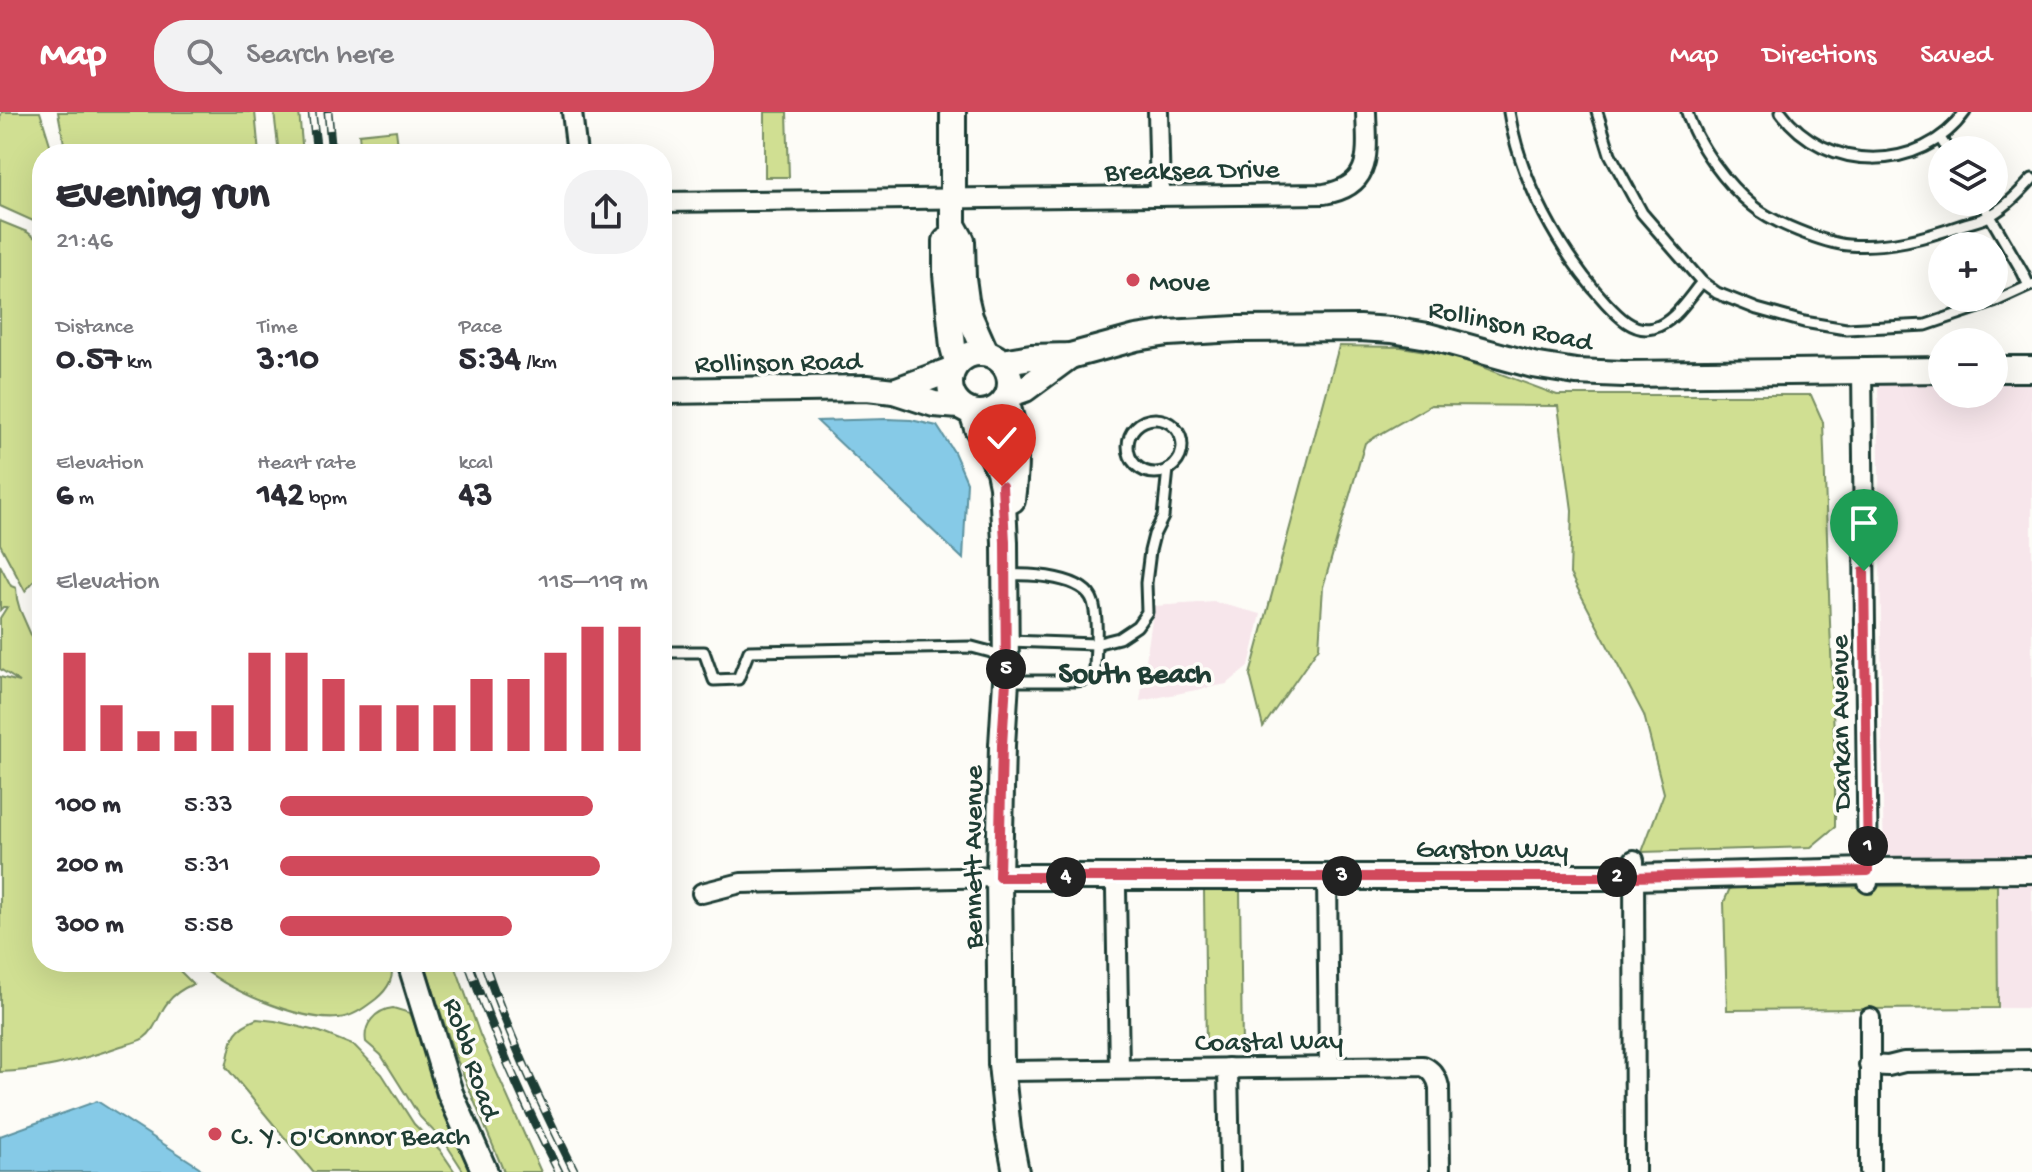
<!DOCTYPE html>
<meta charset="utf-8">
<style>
:root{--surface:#fff;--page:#f2f2f3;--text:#2b2b33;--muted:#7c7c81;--accent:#d1495b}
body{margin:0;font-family:"Gochi Hand",sans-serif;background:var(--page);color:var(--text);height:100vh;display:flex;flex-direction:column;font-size:30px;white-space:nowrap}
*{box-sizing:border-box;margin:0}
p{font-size:26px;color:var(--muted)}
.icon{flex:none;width:44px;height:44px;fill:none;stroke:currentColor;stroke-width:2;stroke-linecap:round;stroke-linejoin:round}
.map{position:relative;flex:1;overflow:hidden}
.details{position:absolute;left:32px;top:32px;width:640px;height:828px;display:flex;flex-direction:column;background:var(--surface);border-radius:32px;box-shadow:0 8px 32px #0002}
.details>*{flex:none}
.tools{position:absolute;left:1928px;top:24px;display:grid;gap:16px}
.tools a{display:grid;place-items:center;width:80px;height:80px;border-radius:50%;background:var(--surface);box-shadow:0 8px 32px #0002;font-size:40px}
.pin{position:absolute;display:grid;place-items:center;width:68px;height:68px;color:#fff;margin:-82px -34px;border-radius:50% 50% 50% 0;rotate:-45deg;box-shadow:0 0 8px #0007}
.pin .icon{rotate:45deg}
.km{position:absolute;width:40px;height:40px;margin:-20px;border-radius:50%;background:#222;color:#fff;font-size:22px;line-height:40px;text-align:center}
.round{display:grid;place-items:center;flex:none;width:84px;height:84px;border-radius:32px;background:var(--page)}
.summary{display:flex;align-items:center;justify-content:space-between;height:136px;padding:0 24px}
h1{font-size:44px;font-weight:800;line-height:60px}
.metrics{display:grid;grid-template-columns:repeat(3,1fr);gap:12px;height:136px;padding:8px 24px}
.metrics div{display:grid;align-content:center}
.metrics b{font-size:34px;font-weight:800}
.metrics small{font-size:22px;font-weight:400}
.metrics p{font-size:22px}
.chart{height:224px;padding:16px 24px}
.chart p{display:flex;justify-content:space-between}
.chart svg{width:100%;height:144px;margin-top:8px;stroke:var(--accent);stroke-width:6}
ul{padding:0 24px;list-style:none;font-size:26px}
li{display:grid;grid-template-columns:128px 96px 1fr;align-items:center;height:60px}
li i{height:20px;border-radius:10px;background:var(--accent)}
header{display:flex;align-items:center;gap:48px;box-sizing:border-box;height:112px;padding:0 40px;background:var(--accent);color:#fff}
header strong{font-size:38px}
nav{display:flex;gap:44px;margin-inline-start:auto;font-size:28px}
.search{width:560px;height:72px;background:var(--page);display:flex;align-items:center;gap:20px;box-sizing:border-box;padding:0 28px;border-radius:32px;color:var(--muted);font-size:30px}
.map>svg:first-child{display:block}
</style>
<header>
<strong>Map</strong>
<div class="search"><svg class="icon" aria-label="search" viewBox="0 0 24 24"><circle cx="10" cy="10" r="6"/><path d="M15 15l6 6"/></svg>Search here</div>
<nav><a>Map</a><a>Directions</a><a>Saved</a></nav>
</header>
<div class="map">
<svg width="2032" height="1060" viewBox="0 0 2032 1060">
<rect width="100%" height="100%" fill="#fdfcf7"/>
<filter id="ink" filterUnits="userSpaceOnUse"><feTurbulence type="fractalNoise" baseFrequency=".0125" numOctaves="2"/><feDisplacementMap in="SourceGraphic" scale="16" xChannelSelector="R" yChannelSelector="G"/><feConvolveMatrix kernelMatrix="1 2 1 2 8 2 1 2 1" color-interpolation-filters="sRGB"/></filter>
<g filter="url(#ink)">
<g fill="#f7e6eb">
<polygon points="1994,271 2032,271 2032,896 1999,896 1997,771 1884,771 1878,272 1942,272 1942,282 1994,282"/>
<polygon points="1214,490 1261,502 1249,554 1227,572 1140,589 1154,494"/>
</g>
<g fill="#d0df92" stroke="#788e63" stroke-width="2">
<polygon points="2,0 40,0 53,42 42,42 42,113 0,94 0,5"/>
<polygon points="58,0 255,0 259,42 66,42"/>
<polygon points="274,0 299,0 303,42 279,42"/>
<polygon points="765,0 787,0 789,65 765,65"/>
<polygon points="396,18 399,42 361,42 359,22"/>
<polygon points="0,109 27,120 42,131 42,460 25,479 0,432"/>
<polygon points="1339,234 1401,235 1450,243 1557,283 1811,283 1823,310 1835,653 1835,715 1811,735 1642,740 1664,681 1644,603 1570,462 1572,398 1558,294 1431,293 1365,331 1323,475 1319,535 1263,615 1250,563"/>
<path d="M 0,453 L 11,474 L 16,476 L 17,487 L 20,498 L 42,548 L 42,850 L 171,850 L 193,872 C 184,876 174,882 168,890 C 159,900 156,918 144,926 C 138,930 128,932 121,934 C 82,948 41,959 0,960 L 0,565 L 20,570 L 0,557 L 0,506 L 7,495 L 3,495 L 0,498 Z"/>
<polygon points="1997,773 1998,896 1727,898 1724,790 1730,776"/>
<polygon points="1240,778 1242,938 1206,939 1204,779"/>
<path d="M 196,850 L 391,850 C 395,866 388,877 376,887 C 364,896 353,905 338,906 C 301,910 221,876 196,850 Z"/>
<polygon points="424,850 454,850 480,923 541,1060 504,1060 454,941"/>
<path d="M 393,896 L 410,901 L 412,905 L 451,1019 L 471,1060 L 464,1060 L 446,1032 L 420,1005 L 381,943 L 366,930 C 363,913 375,898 393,896 Z"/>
<path d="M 257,907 L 275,909 L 320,920 L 355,934 L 382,962 L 414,1012 L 440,1038 L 455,1060 L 313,1060 L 226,955 C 233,928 229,918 257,907 Z"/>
</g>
<g fill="#86cae7" stroke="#5d929f" stroke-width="2">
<polygon points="887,307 911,308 937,314 954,340 967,370 963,447 817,309"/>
<polygon points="97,989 199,1055 203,1060 0,1060 0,1024"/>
</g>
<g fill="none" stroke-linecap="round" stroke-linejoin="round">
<g stroke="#1f3d34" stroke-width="15">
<g id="service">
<path d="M 1509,0 C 1520,68 1560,141 1606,191 C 1618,204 1634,221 1653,216 C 1674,211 1689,185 1702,170"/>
<polyline points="1597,0 1610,42 1642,101 1702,170 1717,181 1757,197 1804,210 1846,217 1926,213 1994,190 2029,174"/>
<path d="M 1687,0 C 1696,32 1727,73 1753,94 C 1771,110 1824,131 1848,133 C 1888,136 1925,126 1962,113 C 1971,110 1983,108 1991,103 C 2007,94 2020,80 2032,67"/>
<path d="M 1781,0 C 1825,61 1921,62 1965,0"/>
<polyline points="1940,26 1948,38"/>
<polyline points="1982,90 2023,161 2029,174 2032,173"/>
<circle cx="1155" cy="334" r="27"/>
<path d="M 1009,463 C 1031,462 1085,464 1093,490 C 1099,510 1095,539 1095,560 L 1088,567 L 1076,569 L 1009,569"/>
<polyline points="1009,529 1095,532 1119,526 1137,514 1147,500 1146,471 1150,439 1154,423 1163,405 1168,357"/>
<polyline points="662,540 704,540 714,568 738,567 749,539 972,535 991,540 1001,547"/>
</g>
</g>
<g stroke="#1f3d34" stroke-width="24">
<g id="minor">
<polyline points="572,0 577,42"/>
<polyline points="1158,0 1160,84"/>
<path d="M 662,90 L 1324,82 C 1374,74 1367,40 1366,0"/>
<polyline points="1862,259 1868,771"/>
<polyline points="1634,748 1635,1060"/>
<polyline points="1327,764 1329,954"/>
<polyline points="1114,765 1116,778 1119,956"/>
<polyline points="702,781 741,771 999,765"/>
<polyline points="1870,906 1870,1060"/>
<polyline points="1869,953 1888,954 1904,950 2032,948"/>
<polyline points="1228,956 1230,1060"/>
<path d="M 1002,959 L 1423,954 C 1432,958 1437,965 1439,975 L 1440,1060"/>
</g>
</g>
<g stroke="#1f3d34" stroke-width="30">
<g id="tertiary">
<polyline points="953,0 953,113 962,129 963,166 966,188 970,205 986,241"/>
<polyline points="946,129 946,162 953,235 957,250"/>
<circle cx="980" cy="271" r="30"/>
<polyline points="1002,250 1031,245 1070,244 1136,226 1168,221 1237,217 1359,216 1392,218 1428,224 1533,253 1576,260 1624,262 1942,258"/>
<polyline points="1994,257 2032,257"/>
<polyline points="662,279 867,276 894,279 934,292 959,294"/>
<polyline points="894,279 951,258"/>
<polyline points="1008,283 1025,277 1070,244"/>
<path d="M 1005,288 C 1018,318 1016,355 1012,388"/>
<polyline points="972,300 977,316 988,334 999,359 1002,374 1005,430 1006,569 1002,633 999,765 1001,952 1008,1018 1016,1060"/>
<polyline points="999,765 1633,765 1868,759 2032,758"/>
<polyline points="410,850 450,981 485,1060"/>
</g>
</g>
<use href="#service" stroke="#fdfcf7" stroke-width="9"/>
<use href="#minor" stroke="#fdfcf7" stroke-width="18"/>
<use href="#tertiary" stroke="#fdfcf7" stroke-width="24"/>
<g stroke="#1f3d34" stroke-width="9">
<g id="rail">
<polyline points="312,0 317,42"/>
<polyline points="328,0 332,42"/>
<path d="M 468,850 C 493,920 525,994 559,1060"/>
<path d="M 484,850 C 508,922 541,992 575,1060"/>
</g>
</g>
<use href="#rail" stroke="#fdfcf7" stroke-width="6" stroke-dasharray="18" stroke-linecap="butt"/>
</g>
</g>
<g fill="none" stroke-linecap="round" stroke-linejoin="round" filter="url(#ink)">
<g stroke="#fff" stroke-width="16">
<polyline id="route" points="1002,374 1005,430 1006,569 1002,633 999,765 1633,765 1868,759 1864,459"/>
</g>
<use href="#route" stroke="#d1495b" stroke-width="10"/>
</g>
<g fill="#d1495b" stroke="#fdfcf7" stroke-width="3">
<circle cx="1133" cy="168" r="8"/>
<circle cx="215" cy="1022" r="8"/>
</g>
<g text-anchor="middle" stroke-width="7" stroke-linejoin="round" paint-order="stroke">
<g font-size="28" fill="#1f3d34" stroke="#fdfcf7">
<text transform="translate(1192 56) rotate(-1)" y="10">Breaksea Drive</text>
<text transform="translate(1511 211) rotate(12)" y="10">Rollinson Road</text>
<text transform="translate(778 248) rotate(-1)" y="10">Rollinson Road</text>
<text transform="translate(1838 611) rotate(-91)" y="10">Darkan Avenue</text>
<text x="1492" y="745">Garston Way</text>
<text transform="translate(971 745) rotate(-90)" y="10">Bennett Avenue</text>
<text transform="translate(1269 927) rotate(-1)" y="10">Coastal Way</text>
<text transform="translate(474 946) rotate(71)" y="10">Robb Road</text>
</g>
<g font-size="28" fill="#1f3d34" stroke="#fdfcf7" text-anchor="start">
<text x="1149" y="178">Move</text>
<text x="231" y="1032">C. Y. O'Connor Beach</text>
</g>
<g font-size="30" font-weight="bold" fill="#1f3d34" stroke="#fdfcf7">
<text x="1135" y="570">South Beach</text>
</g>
</g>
</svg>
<div class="tools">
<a><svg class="icon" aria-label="layers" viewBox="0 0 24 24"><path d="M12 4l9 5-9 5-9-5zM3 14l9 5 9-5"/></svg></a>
<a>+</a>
<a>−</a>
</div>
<div class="pin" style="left:1864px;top:459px;background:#1e9e55"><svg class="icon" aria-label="arrive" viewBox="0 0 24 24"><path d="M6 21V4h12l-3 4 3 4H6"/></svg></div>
<div class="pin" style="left:1002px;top:374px;background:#d93025"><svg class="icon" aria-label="check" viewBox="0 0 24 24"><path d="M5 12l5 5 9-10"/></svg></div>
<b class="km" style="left:1868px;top:734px">1</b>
<b class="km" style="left:1617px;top:765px">2</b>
<b class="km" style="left:1342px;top:764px">3</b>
<b class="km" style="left:1066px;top:765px">4</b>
<b class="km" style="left:1006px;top:557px">5</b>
<section class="details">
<div class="summary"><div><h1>Evening run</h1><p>21:46</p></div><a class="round"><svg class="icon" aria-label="share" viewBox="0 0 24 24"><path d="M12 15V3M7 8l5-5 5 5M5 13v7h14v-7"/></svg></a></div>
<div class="metrics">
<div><p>Distance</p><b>0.57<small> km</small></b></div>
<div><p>Time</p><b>3:10</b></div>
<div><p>Pace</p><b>5:34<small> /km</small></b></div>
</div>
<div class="metrics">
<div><p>Elevation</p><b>6<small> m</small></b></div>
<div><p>Heart rate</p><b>142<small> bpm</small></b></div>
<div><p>kcal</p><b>43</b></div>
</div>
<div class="chart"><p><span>Elevation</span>115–119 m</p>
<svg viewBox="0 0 160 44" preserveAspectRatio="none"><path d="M5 44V14M15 44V30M25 44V38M35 44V38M45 44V30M55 44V14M65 44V14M75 44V22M85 44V30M95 44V30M105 44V30M115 44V22M125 44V22M135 44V14M145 44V6M155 44V6"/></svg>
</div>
<ul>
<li><b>100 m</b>5:33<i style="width:85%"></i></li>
<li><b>200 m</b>5:31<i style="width:87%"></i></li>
<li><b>300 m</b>5:58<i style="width:63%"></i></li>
</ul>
</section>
</div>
